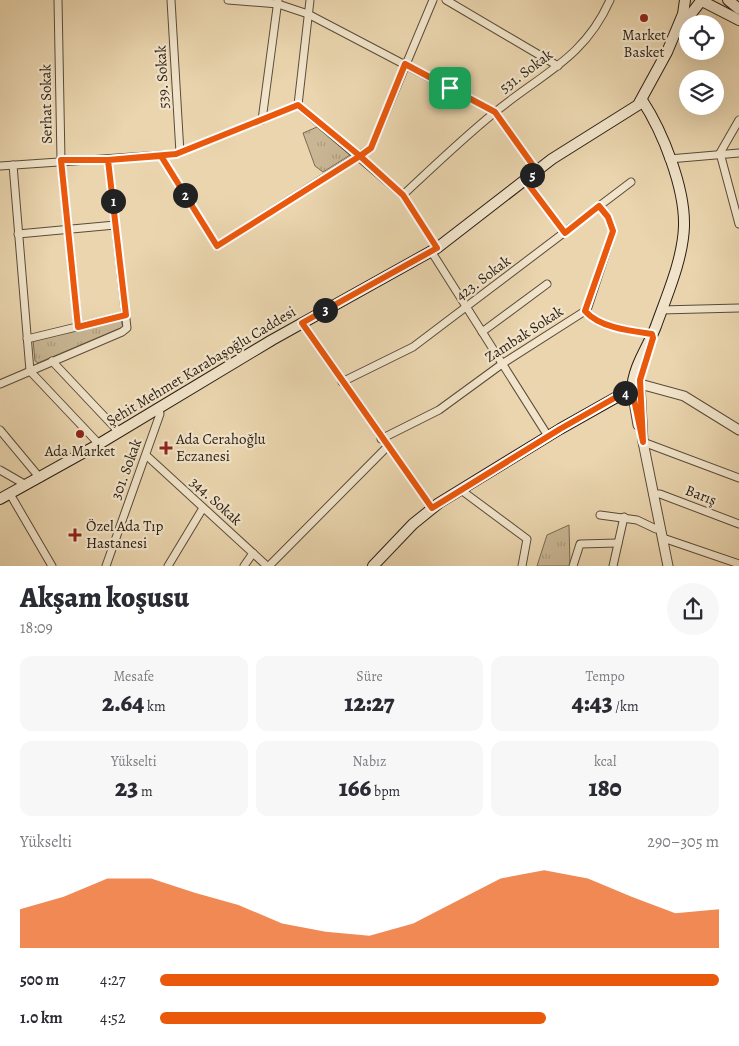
<!DOCTYPE html>
<html lang="tr">
<meta charset="utf-8">
<style>
:root{--surface:#fff;--page:#f7f7f7;--text:#2b2b33;--muted:#7c7c81;--accent:#ea580c}
body{margin:0;font-family:Alegreya,serif;background:var(--page);color:var(--text);height:100vh;display:flex;flex-direction:column;font-size:19px;white-space:nowrap}
*{box-sizing:border-box;margin:0}
p{font-size:16px;color:var(--muted)}
.icon{flex:none;width:28px;height:28px;fill:none;stroke:currentColor;stroke-width:2;stroke-linecap:round;stroke-linejoin:round}
.map{position:relative;height:566px;overflow:hidden}
.side{display:flex;flex-direction:column;background:var(--surface);flex:1}
.side>*{flex:none}
.tools{position:absolute;left:679px;top:15px;display:grid;gap:10px}
.tools a{display:grid;place-items:center;width:45px;height:45px;border-radius:50%;background:var(--surface);box-shadow:0 5px 20px #0002;font-size:25px}
.pin{position:absolute;display:grid;place-items:center;width:42px;height:42px;color:#fff;margin:-21px;border-radius:10px;box-shadow:0 2px 8px #0006}
.km{position:absolute;width:25px;height:25px;margin:-12px;border-radius:50%;background:#222;color:#fff;font-size:14px;line-height:25px;text-align:center}
.round{display:grid;place-items:center;flex:none;width:52px;height:52px;border-radius:26px;background:var(--page)}
.head{display:flex;align-items:center;justify-content:space-between;height:85px;padding:0 20px}
h1{font-size:28px;font-weight:800;line-height:38px}
.figures{display:grid;grid-template-columns:repeat(3,1fr);gap:8px;height:85px;padding:5px 20px}
.figures div{display:grid;align-content:center;border-radius:12px;background:var(--page);text-align:center}
.figures b{font-size:25px;font-weight:800}
.figures small{font-size:14px;font-weight:400}
.figures p{font-size:14px}
.chart{height:140px;padding:10px 20px}
.chart p{display:flex;justify-content:space-between}
.chart svg{width:100%;height:90px;margin-top:5px;fill:var(--accent);opacity:.7}
ul{padding:0 20px;list-style:none;font-size:16px}
li{display:grid;grid-template-columns:80px 60px 1fr;align-items:center;height:38px}
li i{height:12px;border-radius:6px;background:var(--accent)}
.map>svg:first-child{display:block}
</style>
<div class="map">
<svg width="739" height="566" viewBox="0 0 739 566">
<defs>
<pattern id="park-tufts" width="24" height="20" patternUnits="userSpaceOnUse" patternTransform="scale(1.25)"><rect width="24" height="20" fill="#c9b694"/><path d="M3 7l-1-3M5 7V3M7 7l1-3M15 17l-1-3M17 17v-4M19 17l1-3" fill="none" stroke="#ad9c7f"/></pattern>
</defs>
<rect width="100%" height="100%" fill="#ead5ae"/>
<filter id="stains"><feTurbulence type="fractalNoise" baseFrequency=".004" numOctaves="4"/><feColorMatrix values="0 0 0 0 .2 0 0 0 0 .09 0 0 0 0 .02 0 0 0 .5 -.17"/></filter>
<radialGradient id="worn" r=".72"><stop offset=".6" stop-color="#630" stop-opacity="0"/><stop offset="1" stop-color="#630" stop-opacity=".3"/></radialGradient>
<g fill="url(#park-tufts)" stroke="#7a6a54">
<polygon points="317,127 350,155 323,172 315,166 303,133"/>
<polygon points="121,320 123,327 38,363 35,361 33,340"/>
<polygon points="569,525 570,566 537,566 547,535"/>
</g>
<g fill="none" stroke-linecap="round" stroke-linejoin="round">
<g stroke="#5a4b3a" stroke-width="9">
<g id="minor">
<polyline points="58,0 61,160 78,327"/>
<polyline points="171,0 180,153"/>
<polyline points="228,0 278,4 308,14 495,112 537,171"/>
<polyline points="446,0 558,66"/>
<polyline points="298,105 310,0"/>
<polyline points="262,120 278,0"/>
<polyline points="739,120 720,153 739,224"/>
<polyline points="161,156 217,246 371,148 433,0"/>
<polyline points="669,159 739,153"/>
<polyline points="13,165 30,371 99,444"/>
<polyline points="0,166 176,154 298,105 403,195 437,248"/>
<polyline points="525,180 565,233"/>
<path d="M 403,195 C 433,167 462,139 494,113 C 541,74 584,59 610,0"/>
<polyline points="18,234 115,225"/>
<polyline points="431,251 548,436"/>
<polyline points="661,310 739,308"/>
<path d="M 585,311 C 600,328 631,331 652,334"/>
<polyline points="302,323 432,508"/>
<polyline points="482,332 547,284"/>
<polyline points="27,339 126,315"/>
<polyline points="52,361 119,432"/>
<polyline points="342,382 413,347 631,182"/>
<polyline points="0,384 122,332 127,328 108,160"/>
<polyline points="0,430 40,478"/>
<polyline points="381,439 439,410 502,364 585,311 588,307 613,231 608,217 599,206"/>
<polyline points="643,442 739,478"/>
<polyline points="147,456 267,566"/>
<polyline points="0,470 26,485"/>
<polyline points="461,490 527,539 522,566"/>
<polyline points="10,494 52,566"/>
<polyline points="653,494 660,494 739,524"/>
<polyline points="600,515 637,520 656,529 661,529"/>
<polyline points="663,538 739,564"/>
<polyline points="106,566 160,414 159,408"/>
<polyline points="168,566 203,508"/>
<polyline points="244,566 253,553"/>
<polyline points="269,566 387,447"/>
<polyline points="573,566 580,544 618,543"/>
<polyline points="613,566 624,517"/>
</g>
</g>
<g stroke="#5a4b3a" stroke-width="11">
<g id="tertiary">
<polyline points="632,390 638,425"/>
<polyline points="668,566 643,442 640,384 684,396 739,430"/>
</g>
</g>
<g stroke="#2a1d13" stroke-width="12">
<g id="secondary">
<polyline points="728,0 739,9"/>
<polyline points="702,1 739,20"/>
<polyline points="684,23 701,1"/>
<path d="M 632,390 C 633,366 648,347 656,326 C 667,295 683,259 684,226 C 685,188 663,132 642,100"/>
<polyline points="0,499 99,444 272,340 437,248 552,159 638,105 667,52 683,14 685,0"/>
<polyline points="373,566 413,524 439,503 560,429 640,384"/>
</g>
</g>
<use href="#minor" stroke="#f1e4ca" stroke-width="7"/>
<use href="#tertiary" stroke="#f1e4ca" stroke-width="9"/>
<use href="#secondary" stroke="#f1e4ca" stroke-width="10"/>
</g>
<g fill="none" stroke-linecap="round" stroke-linejoin="round">
<g stroke="#fff" stroke-width="10">
<path id="route" d="M 450,88 L 405,64 L 371,148 L 360,156 L 298,105 L 176,154 L 108,160 L 126,315 L 78,327 L 61,160 L 108,160 L 161,156 L 217,246 L 360,156 L 403,195 L 437,248 L 302,323 L 432,508 L 560,429 L 618,396 L 632,390 L 643,442 L 640,380 L 653,338 L 652,334 C 631,331 600,328 585,311 L 613,231 L 608,217 L 599,206 L 565,233 L 525,180 L 537,171 L 495,112 L 450,88"/>
</g>
<use href="#route" stroke="#ea580c" stroke-width="6"/>
</g>
<g fill="#8f2418" stroke="#f1e4ca" stroke-width="2">
<circle cx="644" cy="18" r="5"/>
<circle cx="80" cy="434" r="5"/>
<path d="M163.5 440.5h5v5h5v5h-5v5h-5v-5h-5v-5h5z"/>
<path d="M72.5 527.5h5v5h5v5h-5v5h-5v-5h-5v-5h5z"/>
</g>
<g text-anchor="middle" stroke-width="4.5" stroke-linejoin="round" paint-order="stroke">
<g font-size="15" fill="#2a1d13" stroke="#f1e4ca">
<text x="644" y="40">Market<tspan x="644" dy="17">Basket</tspan></text>
<text x="176" y="444" text-anchor="start">Ada Cerahoğlu<tspan x="176" dy="17">Eczanesi</tspan></text>
<text x="80" y="456">Ada Market</text>
<text x="86" y="531" text-anchor="start">Özel Ada Tıp<tspan x="86" dy="17">Hastanesi</tspan></text>
</g>
<g font-size="15" fill="#2a1d13" stroke="#f1e4ca">
<text transform="translate(526 71) rotate(-37)" y="5">531. Sokak</text>
<text transform="translate(162 77) rotate(-93)" y="5">539. Sokak</text>
<text transform="translate(46 104) rotate(-91)" y="5">Serhat Sokak</text>
<text transform="translate(483 278) rotate(-37)" y="5">423. Sokak</text>
<text transform="translate(524 334) rotate(-33)" y="5">Zambak Sokak</text>
<text transform="translate(201 366) rotate(-31)" y="5">Şehit Mehmet Karabaşoğlu Caddesi</text>
<text transform="translate(126 469) rotate(-70)" y="5">301. Sokak</text>
<text transform="translate(701 495) rotate(21)" y="5">Barış</text>
<text transform="translate(216 501) rotate(42)" y="5">344. Sokak</text>
</g>
</g>
<rect width="100%" height="100%" filter="url(#stains)"/>
<rect width="100%" height="100%" fill="url(#worn)"/>
</svg>
<div class="tools">
<a><svg class="icon" aria-label="locate" viewBox="0 0 24 24"><circle cx="12" cy="12" r="6"/><path d="M12 2v4M12 18v4M2 12h4M18 12h4"/></svg></a>
<a><svg class="icon" aria-label="layers" viewBox="0 0 24 24"><path d="M12 4l9 5-9 5-9-5zM3 14l9 5 9-5"/></svg></a>
</div>
<div class="pin" style="left:450px;top:88px;background:#1e9e55"><svg class="icon" aria-label="arrive" viewBox="0 0 24 24"><path d="M6 21V4h12l-3 4 3 4H6"/></svg></div>
<b class="km" style="left:113px;top:201px">1</b>
<b class="km" style="left:185px;top:195px">2</b>
<b class="km" style="left:325px;top:310px">3</b>
<b class="km" style="left:625px;top:393px">4</b>
<b class="km" style="left:532px;top:175px">5</b>
</div>
<section class="side">
<div class="head"><div><h1>Akşam koşusu</h1><p>18:09</p></div><a class="round"><svg class="icon" aria-label="share" viewBox="0 0 24 24"><path d="M12 15V3M7 8l5-5 5 5M5 13v7h14v-7"/></svg></a></div>
<div class="figures">
<div><p>Mesafe</p><b>2.64<small> km</small></b></div>
<div><p>Süre</p><b>12:27</b></div>
<div><p>Tempo</p><b>4:43<small> /km</small></b></div>
</div>
<div class="figures">
<div><p>Yükselti</p><b>23<small> m</small></b></div>
<div><p>Nabız</p><b>166<small> bpm</small></b></div>
<div><p>kcal</p><b>180</b></div>
</div>
<div class="chart"><p><span>Yükselti</span>290–305 m</p>
<svg viewBox="0 0 160 44" preserveAspectRatio="none"><path d="M0 44V25L10 19L20 10L30 10L40 17L50 23L60 32L70 36L80 38L90 32L100 21L110 10L120 6L130 10L140 19L150 27L160 25V44z"/></svg>
</div>
<ul>
<li><b>500 m</b>4:27<i style="width:100%"></i></li>
<li><b>1.0 km</b>4:52<i style="width:69%"></i></li>
</ul>
</section>
